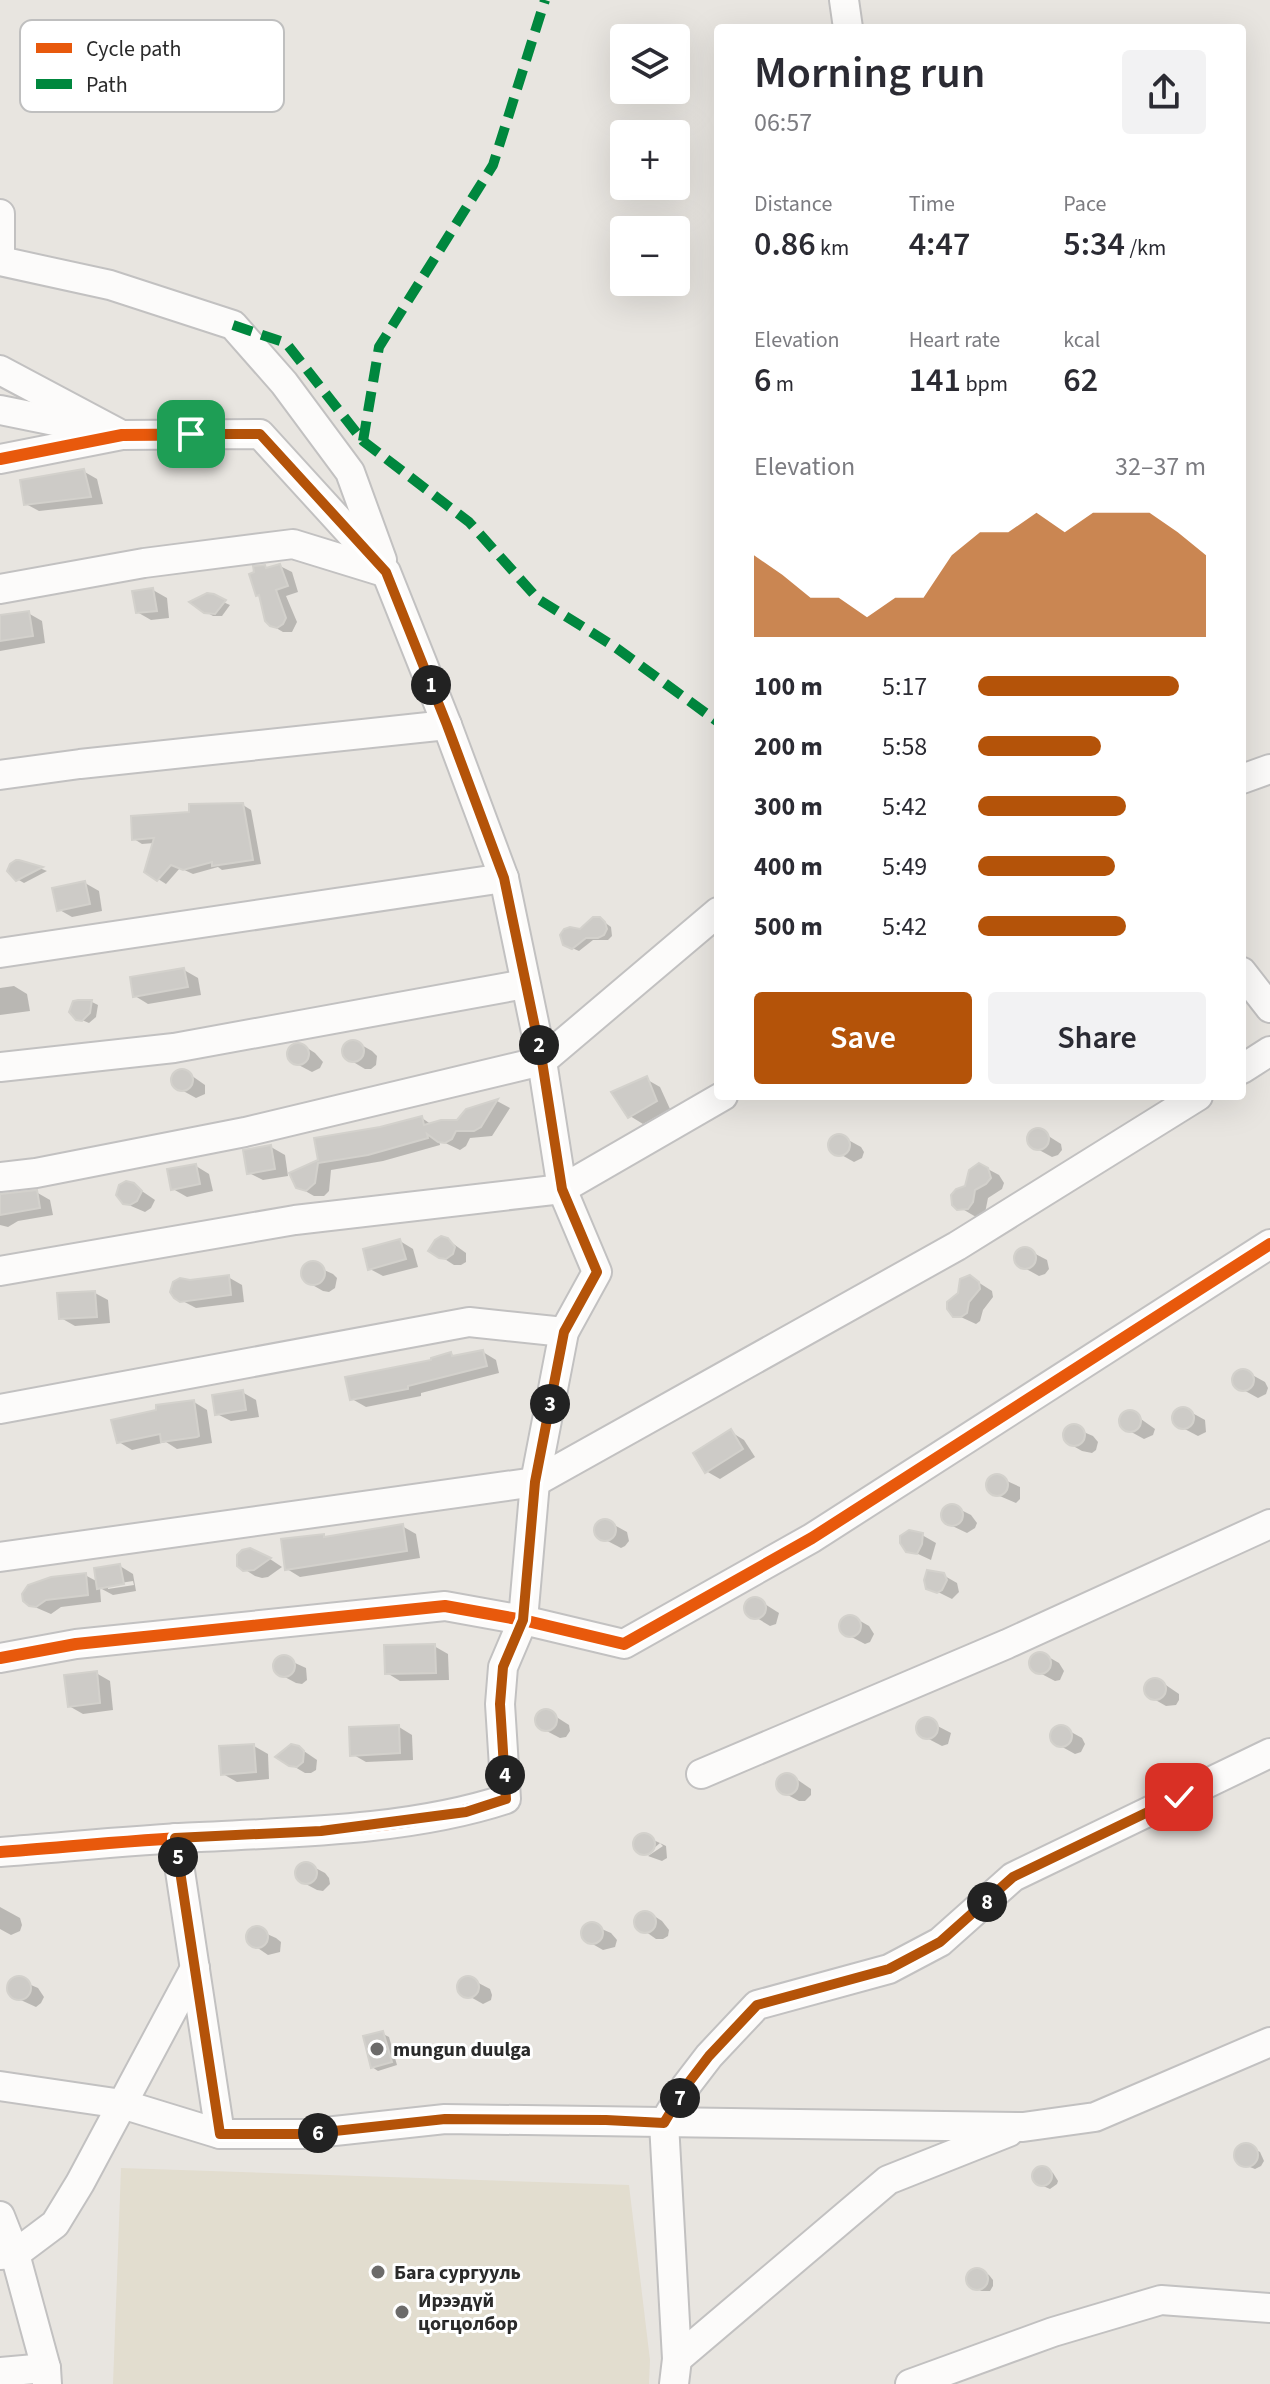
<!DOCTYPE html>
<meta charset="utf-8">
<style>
:root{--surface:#fff;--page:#f2f2f3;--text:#2b2b33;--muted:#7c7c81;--accent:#b45309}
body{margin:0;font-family:"Source Sans 3",sans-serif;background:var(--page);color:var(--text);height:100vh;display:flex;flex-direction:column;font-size:30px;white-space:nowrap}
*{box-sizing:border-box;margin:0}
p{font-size:26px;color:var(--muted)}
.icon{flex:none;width:44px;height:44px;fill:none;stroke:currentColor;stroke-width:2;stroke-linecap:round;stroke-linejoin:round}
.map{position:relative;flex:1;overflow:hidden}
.panel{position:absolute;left:714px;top:24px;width:532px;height:1076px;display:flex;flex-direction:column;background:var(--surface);border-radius:8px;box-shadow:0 8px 32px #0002}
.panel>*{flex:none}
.buttons{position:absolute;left:610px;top:24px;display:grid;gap:16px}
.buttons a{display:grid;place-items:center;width:80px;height:80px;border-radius:8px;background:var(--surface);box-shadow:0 8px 32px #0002;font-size:40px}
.pin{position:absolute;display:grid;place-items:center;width:68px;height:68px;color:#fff;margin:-34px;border-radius:16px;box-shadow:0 4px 12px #0006}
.km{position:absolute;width:40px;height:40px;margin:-20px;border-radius:50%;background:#222;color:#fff;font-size:22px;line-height:40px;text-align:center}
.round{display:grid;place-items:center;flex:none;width:84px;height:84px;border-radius:8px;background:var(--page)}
.head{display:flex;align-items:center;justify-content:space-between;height:136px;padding:0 40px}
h1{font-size:44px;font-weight:600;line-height:60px}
.metrics{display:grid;grid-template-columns:repeat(3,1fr);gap:12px;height:136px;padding:8px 40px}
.metrics div{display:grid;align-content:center}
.metrics b{font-size:34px;font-weight:600}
.metrics small{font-size:22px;font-weight:400}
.metrics p{font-size:22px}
.chart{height:224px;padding:16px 40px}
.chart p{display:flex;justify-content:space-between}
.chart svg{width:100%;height:144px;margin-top:8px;fill:var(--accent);opacity:.7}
.cta{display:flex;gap:16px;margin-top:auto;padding:16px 40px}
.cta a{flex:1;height:92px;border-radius:8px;background:var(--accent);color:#fff;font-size:32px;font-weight:600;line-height:92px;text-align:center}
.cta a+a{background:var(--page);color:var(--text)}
ul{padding:0 40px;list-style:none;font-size:26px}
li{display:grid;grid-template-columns:128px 96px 1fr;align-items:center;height:60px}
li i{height:20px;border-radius:10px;background:var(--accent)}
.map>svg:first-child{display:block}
</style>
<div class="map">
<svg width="1270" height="2384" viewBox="0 0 1270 2384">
<rect width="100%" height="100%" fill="#e8e5e0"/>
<polygon fill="#e2ddcf" points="121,2168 629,2185 650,2360 649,2384 113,2384"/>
<g fill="#0003" fill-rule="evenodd">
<polygon points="83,471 97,479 103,504 39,511 26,504"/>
<polygon points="280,566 292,572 298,592 286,596 297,622 292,632 283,632 271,625 262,597 258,595 265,567 269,569"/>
<polygon points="153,590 167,598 169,618 151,620 137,612"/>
<polygon points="207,595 230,605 222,616 213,616 206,612"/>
<polygon points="28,613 42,621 45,643 0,651 0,617"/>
<polygon points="243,805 251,810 261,864 222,870 218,867 193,874 180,868 166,884 158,879 154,843 142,844 134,839"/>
<polygon points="19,862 42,869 47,871 24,883 17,879"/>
<polygon points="85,883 99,891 102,911 72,917 58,909"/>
<polygon points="600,919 611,927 612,936 608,940 593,940 579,951 572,948 581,931"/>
<polygon points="184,970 198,978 201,995 148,1004 135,996"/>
<polygon points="14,986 27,994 30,1011 0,1015 0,988"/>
<polygon points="79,1002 92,1002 98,1005 96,1017 89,1023 77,1018"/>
<polygon points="350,1042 358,1043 372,1051 377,1056 376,1065 371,1069 365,1069 350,1060 344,1051"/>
<polygon points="301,1044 315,1053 323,1062 320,1068 312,1072 291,1061 289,1050 293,1046"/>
<polygon points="185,1071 205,1085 205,1094 196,1098 176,1087 174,1076 177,1072"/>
<polygon points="646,1079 660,1087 670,1109 643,1124 630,1116"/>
<polygon points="497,1101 510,1108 492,1136 470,1138 466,1146 460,1150 439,1140 440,1145 383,1161 331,1170 329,1191 324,1196 314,1196 300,1188 292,1174 380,1129 422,1118 432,1125 457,1122 467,1110"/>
<polygon points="1039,1130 1061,1144 1062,1150 1058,1155 1052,1157 1030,1145 1028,1138 1033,1131"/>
<polygon points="841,1136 861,1147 864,1152 862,1158 854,1162 831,1149 832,1138"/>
<polygon points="271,1147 285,1155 288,1176 263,1180 249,1173"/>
<polygon points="196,1166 209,1174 213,1191 187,1197 173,1189"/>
<polygon points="984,1167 999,1175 1004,1183 1002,1189 988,1198 985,1213 976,1217 954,1204"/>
<polygon points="133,1185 155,1200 151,1208 145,1212 124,1203"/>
<polygon points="36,1192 50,1200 53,1215 18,1221 8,1227 0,1225 0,1196"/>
<polygon points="448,1240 466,1253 466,1262 461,1265 454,1265 440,1256"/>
<polygon points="400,1241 413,1249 418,1267 383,1276 370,1269"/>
<polygon points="1026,1249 1047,1260 1049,1269 1045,1274 1039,1276 1019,1265 1016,1257 1021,1250"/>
<polygon points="311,1264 333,1274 337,1278 335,1288 329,1292 323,1291 309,1283 303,1275 304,1269"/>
<polygon points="228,1277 242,1285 244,1302 196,1308 175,1297"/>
<polygon points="970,1277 992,1291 993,1297 983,1310 980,1321 976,1324 952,1313 959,1294"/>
<polygon points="95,1293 108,1300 110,1323 75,1326 61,1318"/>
<polygon points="483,1352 496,1360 499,1373 421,1393 421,1396 366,1407 352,1399 451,1354 456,1357"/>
<polygon points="1245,1371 1265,1382 1268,1388 1266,1394 1258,1398 1238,1387 1234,1379 1237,1374"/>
<polygon points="242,1392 256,1400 259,1417 231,1421 217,1414"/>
<polygon points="194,1402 207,1410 212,1443 177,1449 166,1442 132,1450 119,1442"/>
<polygon points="1185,1409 1205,1420 1206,1432 1198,1436 1177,1425 1174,1419 1177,1412"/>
<polygon points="1131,1412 1155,1429 1153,1435 1144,1439 1124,1428 1121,1420 1123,1415"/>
<polygon points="1072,1427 1093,1436 1098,1442 1096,1450 1092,1453 1082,1451 1068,1443 1065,1432"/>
<polygon points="731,1432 744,1440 755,1457 720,1479 706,1471"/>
<polygon points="996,1476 1020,1487 1020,1499 1016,1503 988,1491 989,1481"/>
<polygon points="951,1505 971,1515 977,1523 975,1528 967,1533 944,1522 946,1508"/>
<polygon points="607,1521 627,1532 629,1541 625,1546 621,1548 598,1536 596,1529 598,1523"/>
<polygon points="402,1526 416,1534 420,1558 300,1577 287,1569 323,1536 328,1538"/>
<polygon points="922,1535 936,1543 931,1560 905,1548"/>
<polygon points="250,1550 270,1559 282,1567 268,1577 262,1578 255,1576 241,1567"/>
<path d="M 120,1566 L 133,1574 L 136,1591 L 113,1595 L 100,1588 L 101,1602 L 61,1607 L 51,1614 L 30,1605 L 85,1575 L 98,1582 ZM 133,1581 L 134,1585 L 108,1589 L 108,1585 Z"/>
<polygon points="943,1575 957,1583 959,1592 952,1599 928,1587"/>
<polygon points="757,1599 779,1613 776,1624 770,1626 747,1612 748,1602"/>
<polygon points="846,1617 855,1618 869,1626 874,1634 870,1642 865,1644 844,1633 842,1622"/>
<polygon points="434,1646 448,1654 449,1680 400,1681 387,1673"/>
<polygon points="1037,1654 1045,1655 1059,1663 1064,1671 1060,1680 1055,1681 1034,1670 1032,1660"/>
<polygon points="282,1657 306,1668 307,1680 302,1684 296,1683 281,1675 275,1668 278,1660"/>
<polygon points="96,1673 110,1681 113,1710 83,1714 69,1706"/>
<polygon points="1153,1680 1160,1681 1179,1694 1179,1700 1176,1705 1166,1706 1152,1698 1146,1691 1147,1685"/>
<polygon points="542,1711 547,1711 569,1725 570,1731 566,1737 560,1738 539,1727 536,1721"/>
<polygon points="924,1719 951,1733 948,1744 942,1746 921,1735 917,1728"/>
<polygon points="399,1727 412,1735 413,1760 366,1762 352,1754"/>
<polygon points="1062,1727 1082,1738 1085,1744 1081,1752 1075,1754 1055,1743 1052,1735 1056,1728"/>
<polygon points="254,1746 268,1754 269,1779 237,1782 223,1774"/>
<polygon points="298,1747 317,1760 316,1770 311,1773 305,1773 278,1757"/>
<polygon points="786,1775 792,1776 811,1789 811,1795 805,1801 799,1801 784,1793 778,1786 779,1780"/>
<polygon points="642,1835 660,1843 646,1855 635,1845 636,1840"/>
<polygon points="660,1843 666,1846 667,1858 662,1861 648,1856 663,1846"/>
<polygon points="301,1865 310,1865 325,1873 329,1878 330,1884 323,1891 317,1890 302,1882 296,1875"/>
<polygon points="0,1907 20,1918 22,1925 20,1931 11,1935 0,1929"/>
<polygon points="648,1912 662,1921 669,1930 668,1936 663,1939 656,1939 635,1924 638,1916"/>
<polygon points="590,1924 611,1933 617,1940 615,1947 603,1950 589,1942 583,1935 583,1930"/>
<polygon points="256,1929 276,1938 281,1942 280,1952 268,1955 249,1942 249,1934"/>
<polygon points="469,1978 490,1989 492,1995 491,2000 483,2004 460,1991 459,1986 463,1979"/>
<polygon points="17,1979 38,1988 44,1997 41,2003 36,2007 12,1996 9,1987"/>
<polygon points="383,2034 389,2037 397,2065 378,2071 372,2067"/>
<polygon points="1247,2145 1260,2152 1264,2161 1261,2166 1255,2169 1242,2164 1236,2156 1238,2150"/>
<polygon points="1036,2169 1047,2169 1053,2173 1058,2181 1057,2184 1050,2189 1036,2183 1033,2177"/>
<polygon points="973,2271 982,2271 989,2275 993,2280 993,2286 990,2291 981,2291 970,2283 969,2275"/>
</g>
<g fill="#cdcbc7" stroke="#d3d1cc" stroke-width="2">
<polygon points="84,469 91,497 24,505 20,480"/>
<polygon points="280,564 288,586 276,590 286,618 283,624 277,628 270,626 265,621 259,595 256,596 249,574 254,572 253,566 265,565 266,568"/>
<polygon points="153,588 157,611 136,613 132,591"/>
<polygon points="207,593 214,594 226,600 215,614 204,613 189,602"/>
<polygon points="29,611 33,636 0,641 0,615"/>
<polygon points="243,803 253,860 212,866 212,862 183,870 171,865 157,881 144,872 154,838 132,840 131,816 189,812 189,804"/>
<polygon points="16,860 19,860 43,867 16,881 7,871 10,864"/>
<polygon points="85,881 90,904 57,911 52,888"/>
<polygon points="593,917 600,917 605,922 607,929 604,935 598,938 586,938 572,949 563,945 560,935 564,929 570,927 580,929"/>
<polygon points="184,968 188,987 133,997 130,977"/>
<polygon points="78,1000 92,1000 90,1013 82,1021 76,1020 69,1012 73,1001"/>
<circle cx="353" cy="1051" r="11"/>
<circle cx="298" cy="1054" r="11"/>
<circle cx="182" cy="1080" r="11"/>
<polygon points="647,1076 657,1101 628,1118 611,1092"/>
<polygon points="498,1099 481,1127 474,1131 456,1131 452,1139 445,1143 438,1142 427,1134 428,1138 368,1155 318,1163 315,1183 306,1191 296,1188 289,1173 318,1160 314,1138 380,1127 422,1116 424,1125 441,1120 457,1120 466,1109"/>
<circle cx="1038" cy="1139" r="11"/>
<circle cx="839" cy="1145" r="11"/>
<polygon points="271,1145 275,1169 247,1174 243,1150"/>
<polygon points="979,1163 988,1168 991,1178 986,1184 975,1190 973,1202 968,1209 957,1210 952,1205 951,1195 956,1189 965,1186 969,1170"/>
<polygon points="196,1164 200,1184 171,1190 167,1169"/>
<polygon points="126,1181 134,1183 142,1191 137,1201 130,1205 123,1204 116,1195 119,1185"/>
<polygon points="37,1190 40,1208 0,1215 0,1194"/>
<polygon points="441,1236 448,1238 455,1247 453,1254 446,1259 439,1258 428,1251 435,1240"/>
<polygon points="400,1239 406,1259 368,1270 363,1249"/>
<circle cx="1025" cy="1258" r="11"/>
<circle cx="313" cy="1273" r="12"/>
<polygon points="229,1275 231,1295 180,1302 174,1298 170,1292 173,1282 180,1278 190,1280"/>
<polygon points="970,1275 979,1282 980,1289 969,1302 967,1313 961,1317 953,1317 947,1309 947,1302 958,1293 960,1279"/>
<polygon points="95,1291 97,1317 59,1319 57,1293"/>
<polygon points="483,1350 487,1366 408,1386 408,1389 350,1400 345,1377 431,1360 431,1358 451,1352 452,1356"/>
<circle cx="1243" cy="1380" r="11"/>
<polygon points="243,1390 246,1410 215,1415 212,1395"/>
<polygon points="194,1400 199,1436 197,1437 161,1442 160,1434 117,1443 111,1420 156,1410 156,1405"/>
<circle cx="1183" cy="1418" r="11"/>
<circle cx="1130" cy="1421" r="11"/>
<circle cx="1074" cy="1435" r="11"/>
<polygon points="731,1429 743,1449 705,1473 693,1453"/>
<circle cx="997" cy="1485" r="11"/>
<circle cx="952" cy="1515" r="11"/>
<circle cx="605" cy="1530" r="11"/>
<polygon points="403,1524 407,1551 285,1570 281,1539 324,1534 324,1537"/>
<polygon points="909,1530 923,1533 922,1544 917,1554 906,1552 900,1543 900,1536"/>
<polygon points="250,1548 271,1558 254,1570 243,1571 237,1566 237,1555 242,1550"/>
<polygon points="120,1564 124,1584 97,1589 94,1568"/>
<polygon points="927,1570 944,1573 947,1580 942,1590 937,1593 926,1589 924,1580"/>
<polygon points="86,1573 88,1595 46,1600 36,1607 29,1606 23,1601 22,1594 28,1585 51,1577"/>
<circle cx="755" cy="1608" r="11"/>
<circle cx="850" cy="1626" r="11"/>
<polygon points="435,1644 436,1673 385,1674 384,1645"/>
<circle cx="1040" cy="1663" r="11"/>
<circle cx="284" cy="1666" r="11"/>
<polygon points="97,1671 100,1703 68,1707 64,1675"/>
<circle cx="1155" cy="1689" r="11"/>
<circle cx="546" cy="1720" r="11"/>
<circle cx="927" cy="1728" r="11"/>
<circle cx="1061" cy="1736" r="11"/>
<polygon points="399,1725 400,1753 350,1756 349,1727"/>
<polygon points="254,1744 256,1772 221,1775 219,1746"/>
<polygon points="291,1744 299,1746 304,1751 303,1762 297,1767 289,1766 275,1757"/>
<circle cx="787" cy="1784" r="11"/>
<circle cx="644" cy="1844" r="11"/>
<circle cx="306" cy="1873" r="11"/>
<circle cx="645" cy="1922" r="11"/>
<circle cx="592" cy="1933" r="11"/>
<circle cx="257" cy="1937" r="11"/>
<circle cx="468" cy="1987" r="11"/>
<circle cx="19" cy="1988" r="12"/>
<polygon points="383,2031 392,2062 371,2068 363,2036"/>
<circle cx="1246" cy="2155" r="12"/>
<circle cx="1042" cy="2176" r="10"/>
<circle cx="977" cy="2279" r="11"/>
</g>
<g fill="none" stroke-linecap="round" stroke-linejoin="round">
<g stroke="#c2c1c1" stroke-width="32">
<g id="street">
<polyline points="844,0 848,28"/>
<polyline points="0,214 0,261 110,285 233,325 284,383 350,472 382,560"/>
<polyline points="0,370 122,435"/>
<polyline points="0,410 89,428"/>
<path d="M 0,459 L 122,435 L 260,434 L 386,572 L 447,725 L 504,878 L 542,1061 L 562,1189 L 597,1272 L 564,1332 L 535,1482 L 523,1620 L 503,1667 L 500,1704 L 506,1799 C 412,1830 299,1832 200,1837 C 133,1840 67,1847 0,1852"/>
<polyline points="0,589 144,563 293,544 384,572"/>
<polyline points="0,775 80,764 447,725"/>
<polyline points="1242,779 1270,769"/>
<polyline points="0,953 504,878"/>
<polyline points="1242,972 1270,1008"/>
<polyline points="0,1067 174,1048 525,984"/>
<polyline points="1242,1069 1270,1051"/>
<polyline points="0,1177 36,1173 245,1132 542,1061 718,912"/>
<polyline points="0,1271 295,1220 562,1189 723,1096"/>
<polyline points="0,1409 469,1322 564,1332"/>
<polyline points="0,1557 535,1482 957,1246 1198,1096"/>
<polyline points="0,1658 76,1644 445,1606 523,1620 624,1644 812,1538 1270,1244"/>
<polyline points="701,1774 1007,1644 1270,1524"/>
<polyline points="175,1838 220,2134"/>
<polyline points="0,2086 122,2104 220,2134 307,2134 445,2119 1023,2127 1095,2117 1270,2042"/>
<polyline points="0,2216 15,2254 46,2368 47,2384"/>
<polyline points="0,2255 15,2254 55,2224 80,2183 195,1968"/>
<polyline points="677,2359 888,2180 1009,2132"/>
<polyline points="0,2372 46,2368"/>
<polyline points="674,2384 677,2359 664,2123 686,2086 709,2056 757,2005 889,1969 940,1942 1013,1877 1270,1753"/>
<polyline points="910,2384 1053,2332 1161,2300 1270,2308"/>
</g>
</g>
<use href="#street" stroke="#fcfbfa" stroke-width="28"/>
<g stroke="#00873e" stroke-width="10" stroke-dasharray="20 10" stroke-linecap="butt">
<polyline points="233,325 286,343 363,441 469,522 538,599 615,647 718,722"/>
<polyline points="363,441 379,347 493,165 545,0"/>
</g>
<g stroke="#fff" stroke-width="17">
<g id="cycleway">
<path d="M 0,459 L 122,435 L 260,434 L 386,572 L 447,725 L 504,878 L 542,1061 L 562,1189 L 597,1272 L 564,1332 L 535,1482 L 523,1620 L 503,1667 L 500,1704 L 506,1799 C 412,1830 299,1832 200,1837 C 133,1840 67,1847 0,1852"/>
<polyline points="0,1658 76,1644 445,1606 523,1620 624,1644 812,1538 1270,1244"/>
</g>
</g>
<use href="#cycleway" stroke="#e8590c" stroke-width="12"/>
</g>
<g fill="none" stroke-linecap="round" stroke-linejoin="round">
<g stroke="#fff" stroke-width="16">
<polyline id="route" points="191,434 260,434 386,572 447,725 504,878 542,1061 562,1189 597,1272 564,1332 535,1482 523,1620 503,1667 500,1704 506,1799 466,1812 321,1831 175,1838 220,2134 307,2134 445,2119 606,2120 664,2123 686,2086 709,2056 757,2005 889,1969 940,1942 1013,1877 1179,1797"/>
</g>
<use href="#route" stroke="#b45309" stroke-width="10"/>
</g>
<g fill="#6c6b6a" stroke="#fff" stroke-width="3">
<circle cx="377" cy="2049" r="8"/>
<circle cx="378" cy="2272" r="8"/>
<circle cx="402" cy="2312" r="8"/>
</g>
<g text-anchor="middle" stroke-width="6" stroke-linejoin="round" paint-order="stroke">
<g font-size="20" font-weight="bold" fill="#2a2a2a" stroke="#fff" text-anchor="start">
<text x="393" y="2056">mungun duulga</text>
<text x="394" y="2279">Бага сургууль</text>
<text x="418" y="2307">Ирээдүй<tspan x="418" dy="23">цогцолбор</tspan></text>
</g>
</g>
<rect x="20" y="20" width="264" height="92" rx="12" fill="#fff" stroke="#bfbfbf" stroke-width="2"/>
<rect x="36" y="43" width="36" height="10" fill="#e8590c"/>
<rect x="36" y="79" width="36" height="10" fill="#00873e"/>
<g font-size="22" fill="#2a2a2a">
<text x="86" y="56">Cycle path</text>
<text x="86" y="92">Path</text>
</g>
</svg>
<div class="buttons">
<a><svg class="icon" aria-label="layers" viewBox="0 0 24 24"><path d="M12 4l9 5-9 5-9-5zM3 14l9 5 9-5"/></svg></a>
<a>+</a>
<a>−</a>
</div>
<div class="pin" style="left:191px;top:434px;background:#1e9e55"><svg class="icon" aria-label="arrive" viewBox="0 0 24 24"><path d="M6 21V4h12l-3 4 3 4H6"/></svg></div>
<div class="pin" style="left:1179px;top:1797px;background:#d93025"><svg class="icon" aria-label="check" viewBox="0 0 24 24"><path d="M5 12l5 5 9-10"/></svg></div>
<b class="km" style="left:431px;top:685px">1</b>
<b class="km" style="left:539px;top:1045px">2</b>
<b class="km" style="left:550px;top:1404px">3</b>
<b class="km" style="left:505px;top:1775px">4</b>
<b class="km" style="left:178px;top:1857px">5</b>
<b class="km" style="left:318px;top:2133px">6</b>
<b class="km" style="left:680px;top:2098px">7</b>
<b class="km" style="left:987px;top:1902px">8</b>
<section class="panel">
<div class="head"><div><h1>Morning run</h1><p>06:57</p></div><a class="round"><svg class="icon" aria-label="share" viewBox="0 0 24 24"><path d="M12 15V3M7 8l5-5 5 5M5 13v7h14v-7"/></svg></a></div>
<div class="metrics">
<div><p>Distance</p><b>0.86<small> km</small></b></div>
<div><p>Time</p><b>4:47</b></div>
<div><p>Pace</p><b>5:34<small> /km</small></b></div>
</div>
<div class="metrics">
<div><p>Elevation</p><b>6<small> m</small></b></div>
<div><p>Heart rate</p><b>141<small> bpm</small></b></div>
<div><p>kcal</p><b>62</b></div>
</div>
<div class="chart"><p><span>Elevation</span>32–37 m</p>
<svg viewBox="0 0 160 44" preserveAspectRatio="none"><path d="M0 44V19L10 25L20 32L30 32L40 38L50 32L60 32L70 19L80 12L90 12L100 6L110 12L120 6L130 6L140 6L150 12L160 19V44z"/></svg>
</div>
<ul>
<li><b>100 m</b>5:17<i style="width:88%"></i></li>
<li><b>200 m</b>5:58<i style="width:54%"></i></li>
<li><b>300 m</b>5:42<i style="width:65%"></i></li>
<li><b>400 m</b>5:49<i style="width:60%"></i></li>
<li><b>500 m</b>5:42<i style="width:65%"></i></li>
</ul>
<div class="cta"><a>Save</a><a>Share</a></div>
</section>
</div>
